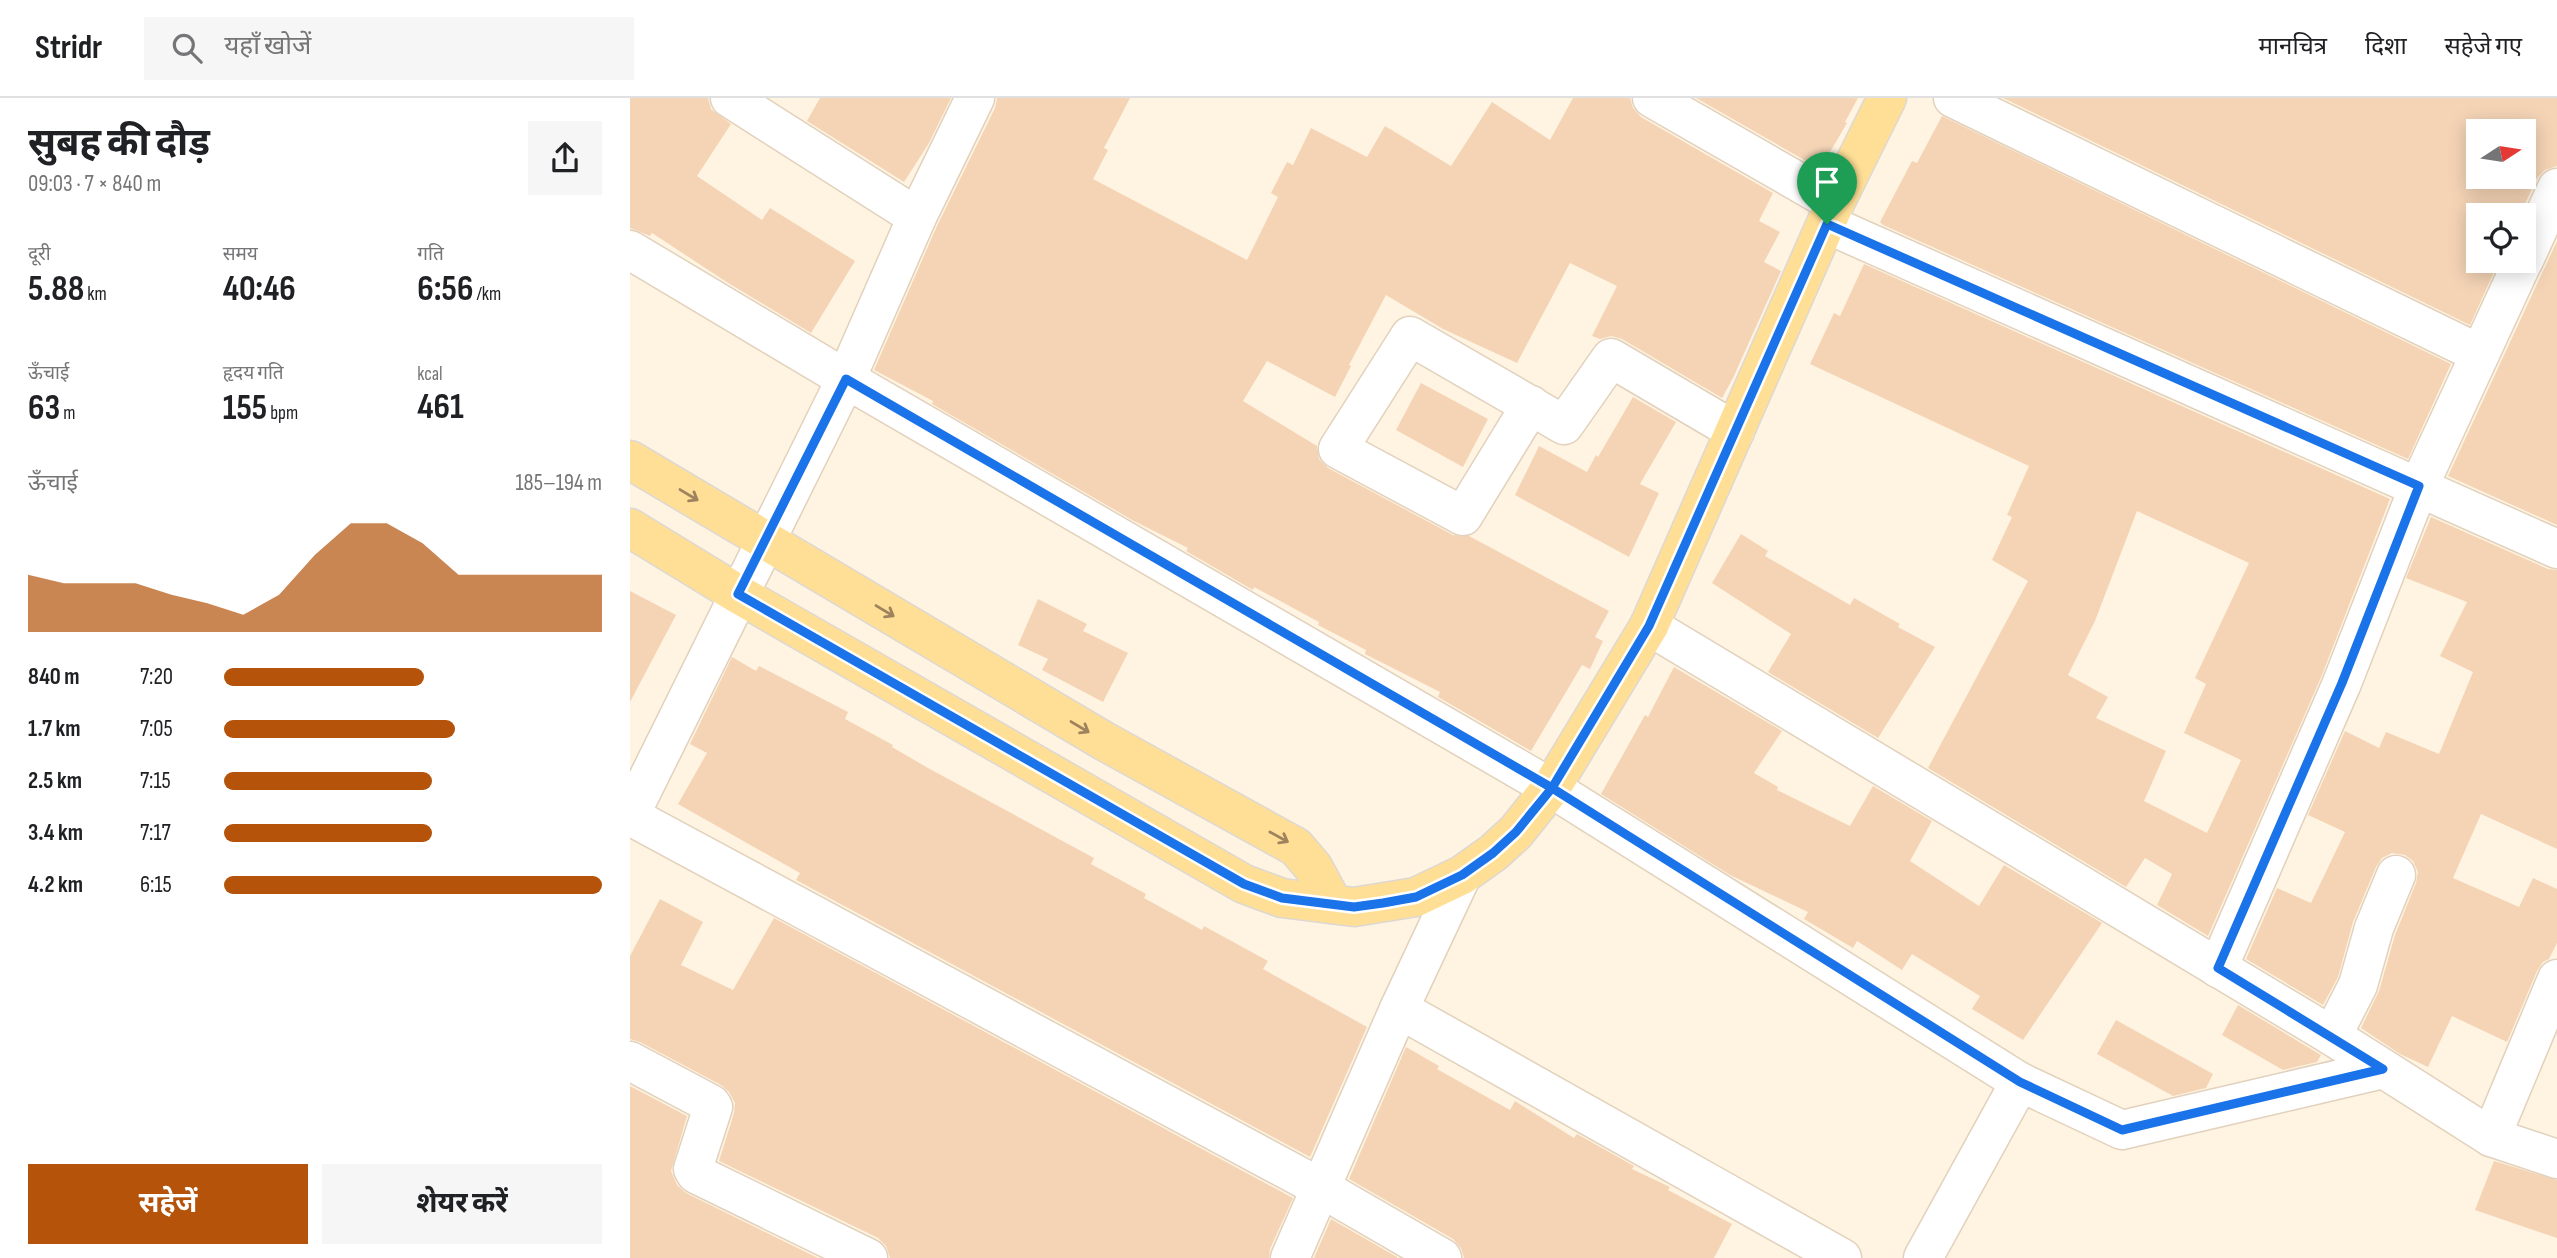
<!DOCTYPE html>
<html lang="hi">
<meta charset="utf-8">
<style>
:root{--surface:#fff;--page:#f6f6f6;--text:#202124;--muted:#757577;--line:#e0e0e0;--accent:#b45309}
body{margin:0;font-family:"Sofia Sans Condensed","Noto Sans Devanagari",sans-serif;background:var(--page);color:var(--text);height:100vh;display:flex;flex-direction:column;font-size:26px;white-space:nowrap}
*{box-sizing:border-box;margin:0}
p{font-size:23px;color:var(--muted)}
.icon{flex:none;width:38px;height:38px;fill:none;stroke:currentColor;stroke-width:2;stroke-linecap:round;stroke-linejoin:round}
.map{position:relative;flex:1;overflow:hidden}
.sheet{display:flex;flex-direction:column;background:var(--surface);width:630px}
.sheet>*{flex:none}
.needle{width:46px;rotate:78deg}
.fabs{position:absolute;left:1836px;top:21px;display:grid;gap:14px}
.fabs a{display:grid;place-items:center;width:70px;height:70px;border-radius:0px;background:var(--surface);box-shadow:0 4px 18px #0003;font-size:35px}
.pin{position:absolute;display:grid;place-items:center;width:60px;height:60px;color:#fff;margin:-72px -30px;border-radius:50% 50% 50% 0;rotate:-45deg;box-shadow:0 0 7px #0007}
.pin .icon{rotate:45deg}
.round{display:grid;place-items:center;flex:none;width:74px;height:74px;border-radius:0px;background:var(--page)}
.head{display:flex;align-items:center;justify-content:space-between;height:119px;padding:0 28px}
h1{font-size:38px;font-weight:700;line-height:52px}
.figures{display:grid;grid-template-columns:repeat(3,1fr);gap:10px;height:119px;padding:7px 28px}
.figures div{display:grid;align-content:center}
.figures b{font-size:35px;font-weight:700}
.figures small{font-size:19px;font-weight:400}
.figures p{font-size:19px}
.chart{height:196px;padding:14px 28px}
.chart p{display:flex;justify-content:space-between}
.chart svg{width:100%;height:126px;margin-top:7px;fill:var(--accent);opacity:.7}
.primary-button{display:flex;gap:14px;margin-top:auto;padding:14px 28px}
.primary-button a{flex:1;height:80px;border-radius:0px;background:var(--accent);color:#fff;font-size:28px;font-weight:700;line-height:80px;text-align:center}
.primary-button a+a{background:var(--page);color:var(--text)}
ul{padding:0 28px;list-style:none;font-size:23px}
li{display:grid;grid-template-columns:112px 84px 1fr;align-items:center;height:52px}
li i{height:18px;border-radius:9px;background:var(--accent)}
header{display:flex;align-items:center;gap:42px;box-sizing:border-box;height:98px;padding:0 35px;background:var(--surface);border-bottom:2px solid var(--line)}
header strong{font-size:33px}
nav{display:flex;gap:38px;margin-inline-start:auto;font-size:24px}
.search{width:490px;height:63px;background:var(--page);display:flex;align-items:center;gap:18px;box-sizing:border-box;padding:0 24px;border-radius:0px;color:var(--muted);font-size:26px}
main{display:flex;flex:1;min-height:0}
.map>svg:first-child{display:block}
</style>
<header>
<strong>Stridr</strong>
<div class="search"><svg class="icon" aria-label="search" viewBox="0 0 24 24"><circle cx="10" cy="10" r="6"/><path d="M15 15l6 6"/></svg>यहाँ खोजें</div>
<nav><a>मानचित्र</a><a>दिशा</a><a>सहेजे गए</a></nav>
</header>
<main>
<section class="sheet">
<div class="head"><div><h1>सुबह की दौड़</h1><p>09:03 · 7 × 840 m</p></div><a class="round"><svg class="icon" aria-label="share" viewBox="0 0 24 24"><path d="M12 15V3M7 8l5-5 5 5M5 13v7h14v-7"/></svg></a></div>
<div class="figures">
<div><p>दूरी</p><b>5.88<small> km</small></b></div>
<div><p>समय</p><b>40:46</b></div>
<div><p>गति</p><b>6:56<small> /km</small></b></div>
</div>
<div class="figures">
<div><p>ऊँचाई</p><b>63<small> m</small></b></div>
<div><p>हृदय गति</p><b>155<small> bpm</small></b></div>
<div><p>kcal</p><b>461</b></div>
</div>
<div class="chart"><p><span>ऊँचाई</span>185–194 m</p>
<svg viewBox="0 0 160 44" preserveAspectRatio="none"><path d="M0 44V24L10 27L20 27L30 27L40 31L50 34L60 38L70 31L80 17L90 6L100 6L110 13L120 24L130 24L140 24L150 24L160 24V44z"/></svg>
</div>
<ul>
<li><b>840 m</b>7:20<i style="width:53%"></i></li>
<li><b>1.7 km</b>7:05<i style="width:61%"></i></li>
<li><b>2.5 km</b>7:15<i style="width:55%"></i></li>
<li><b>3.4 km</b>7:17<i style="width:55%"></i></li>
<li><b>4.2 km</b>6:15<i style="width:100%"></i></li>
</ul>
<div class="primary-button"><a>सहेजें</a><a>शेयर करें</a></div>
</section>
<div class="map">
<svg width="1927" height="1160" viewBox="0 0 1927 1160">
<rect width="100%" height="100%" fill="#fef4e1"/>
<g fill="#f5d4b6" fill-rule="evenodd">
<polygon points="0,0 78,0 81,11 101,26 67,78 132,122 140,110 225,163 181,235 95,183 22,135 20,138 0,130"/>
<polygon points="190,0 321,0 299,45 274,84 177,23"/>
<polygon points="367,0 500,0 474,50 478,52 463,81 617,162 648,99 641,95 657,64 663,67 681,30 737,59 755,28 821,68 862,4 920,42 943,0 1000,0 1003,10 1011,19 1143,95 1129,123 1150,134 1134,164 1151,173 1103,280 1092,300 992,241 981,238 970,241 962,238 987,188 940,165 887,265 813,231 756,197 719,267 721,268 705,299 637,263 613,303 687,348 689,361 698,370 823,437 839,438 979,513 965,539 973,543 960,571 952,567 901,653 808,599 810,594 735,556 736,552 688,527 689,524 624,489 623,492 556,453 558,450 504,423 302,306 303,303 244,272 307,128 365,10"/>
<polygon points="1066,0 1228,0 1215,24 1217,25 1190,71"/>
<path d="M 1373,0 L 1927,0 L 1927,68 L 1915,72 L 1907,80 L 1890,117 L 1848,117 L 1848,163 L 1869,163 L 1840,227 ZM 1848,33 L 1894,33 L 1894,79 L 1848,79 Z"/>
<polygon points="1312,18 1821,266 1778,361 1253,127 1250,124 1282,63 1287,65"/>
<polygon points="1927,143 1927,427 1818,378"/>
<path d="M 1234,166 L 1760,401 L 1692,577 L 1578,838 L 1527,807 L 1542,776 L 1515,760 L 1496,789 L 1298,670 L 1398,483 L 1362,462 L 1382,419 L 1377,417 L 1399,368 L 1180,266 L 1204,215 L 1210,218 ZM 1507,413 L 1619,465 L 1565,580 L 1576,586 L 1554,635 L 1611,662 L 1577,735 L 1514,703 L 1536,653 L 1466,620 L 1478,599 L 1438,577 L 1465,523 Z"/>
<polygon points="791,285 858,321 833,369 766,332"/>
<polygon points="1003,299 1046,324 1010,386 1029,395 999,459 885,397 909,348 957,374 966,357 968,359"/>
<polygon points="1801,419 1918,471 1927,472 1927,751 1851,716 1823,780 1889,809 1903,780 1927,791 1927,845 1919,861 1913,864 1907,873 1877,944 1822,918 1798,969 1770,956 1731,930 1749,893 1765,837 1786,785 1788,774 1783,763 1775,757 1762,755 1752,760 1746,769 1723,824 1708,879 1693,907 1616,861 1647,790 1681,805 1715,734 1678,717 1715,633 1749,650 1756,634 1809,656 1843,574 1810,558 1837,504 1776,480"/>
<polygon points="1111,436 1138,453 1135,458 1220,507 1224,500 1270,526 1268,529 1305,549 1248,640 1138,574 1161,536 1082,485"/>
<polygon points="0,493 46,517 0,604"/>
<polygon points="408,501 457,526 453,533 498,555 473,604 412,572 418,561 388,547"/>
<polygon points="102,559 126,573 129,568 218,614 215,621 263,647 262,649 298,670 464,760 461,766 516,796 514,800 572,832 574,828 638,863 633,871 737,929 680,1059 166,782 170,775 48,706 77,655 60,646"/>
<polygon points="1044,569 1152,633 1124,675 1148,689 1147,692 1220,728 1243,688 1302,723 1280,763 1349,808 1374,767 1472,825 1393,942 1342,911 1350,898 1282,856 1272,872 1227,843 1223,850 1174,821 1178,814 1100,777 971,696 1015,617 1018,619"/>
<polygon points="30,801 73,824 51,867 103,892 144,820 663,1100 640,1151 639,1160 260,1160 256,1148 248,1140 89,1063 104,1015 105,1005 99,994 91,987 10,944 0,941 0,858"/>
<polygon points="1608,907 1691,957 1687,964 1653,972 1592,937"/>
<polygon points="1486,922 1583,976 1576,990 1543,998 1467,956"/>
<polygon points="776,949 809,968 807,971 880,1012 885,1003 944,1040 947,1036 1004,1068 1002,1071 1040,1089 1038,1092 1102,1126 1084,1160 834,1160 831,1150 823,1141 719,1081"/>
<polygon points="0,988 57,1018 41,1073 47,1087 56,1095 188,1160 0,1160"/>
<polygon points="1864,1063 1927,1082 1927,1140 1845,1112"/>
<polygon points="701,1121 767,1159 767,1160 684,1160"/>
</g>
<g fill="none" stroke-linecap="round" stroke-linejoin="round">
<g stroke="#e2d1bc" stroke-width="41">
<g id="minor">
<polyline points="100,0 287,119"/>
<polyline points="1022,0 1205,105"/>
<polyline points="1323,0 1850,256"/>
<polyline points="1197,126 1927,451"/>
<polyline points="0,152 216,281 921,690 1390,984 1492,1032 1753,971"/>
<polyline points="1894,162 1927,90"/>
<polyline points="901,307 833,418 708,351 780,238 934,327 981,260 1105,333"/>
<polyline points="1019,528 1702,938 1861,1039 1927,1061"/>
<polyline points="0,717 216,281 287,119 345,0"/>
<polyline points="0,718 691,1090 812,1160"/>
<polyline points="1588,870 1712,585 1789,388 1893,163"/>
<polyline points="769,911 1212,1160"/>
<polyline points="1702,938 1728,887 1744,830 1766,777"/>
<polyline points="0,963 81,1006 83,1009 63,1071 66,1076 238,1160"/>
<polyline points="1861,1039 1927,881"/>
<polyline points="660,1160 769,911 832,777"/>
<polyline points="1293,1160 1390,984"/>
</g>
</g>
<g stroke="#ded8d3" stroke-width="41">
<g id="major">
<polyline points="0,362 474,643 666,749 683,769 703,806"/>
<polyline points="0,430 108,496 614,786 652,800 724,809 786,799 832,777 863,755 886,734 921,690 1019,528 1205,105 1257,0"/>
</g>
</g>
<use href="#minor" stroke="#fff" stroke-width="38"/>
<use href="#major" stroke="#ffdf96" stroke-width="38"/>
</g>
<defs><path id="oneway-shaft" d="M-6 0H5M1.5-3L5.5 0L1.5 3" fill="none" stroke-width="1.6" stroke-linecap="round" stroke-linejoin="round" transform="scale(1.75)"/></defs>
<g stroke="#9f835e">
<use href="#oneway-shaft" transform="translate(59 397) rotate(31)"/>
<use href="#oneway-shaft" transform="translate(255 513) rotate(31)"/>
<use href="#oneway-shaft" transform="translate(450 629) rotate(31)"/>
<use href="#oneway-shaft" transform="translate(649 739) rotate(29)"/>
</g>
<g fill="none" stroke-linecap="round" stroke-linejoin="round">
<g stroke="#fff" stroke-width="14">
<polyline id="route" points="1197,126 1019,528 922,690 886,734 863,755 832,777 786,799 753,805 724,809 652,800 614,786 108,496 216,281 922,690 1390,984 1492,1032 1753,971 1588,870 1712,585 1789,388 1197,126"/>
</g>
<use href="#route" stroke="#1a73e8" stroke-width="9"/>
</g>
</svg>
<div class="fabs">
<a><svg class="needle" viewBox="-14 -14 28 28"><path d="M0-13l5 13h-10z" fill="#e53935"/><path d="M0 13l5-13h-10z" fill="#757577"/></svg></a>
<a><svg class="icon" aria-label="locate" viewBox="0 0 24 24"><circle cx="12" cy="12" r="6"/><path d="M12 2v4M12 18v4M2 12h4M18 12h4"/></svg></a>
</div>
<div class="pin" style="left:1197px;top:126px;background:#1e9e55"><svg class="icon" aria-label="arrive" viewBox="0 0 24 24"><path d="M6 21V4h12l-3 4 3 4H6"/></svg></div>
</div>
</main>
